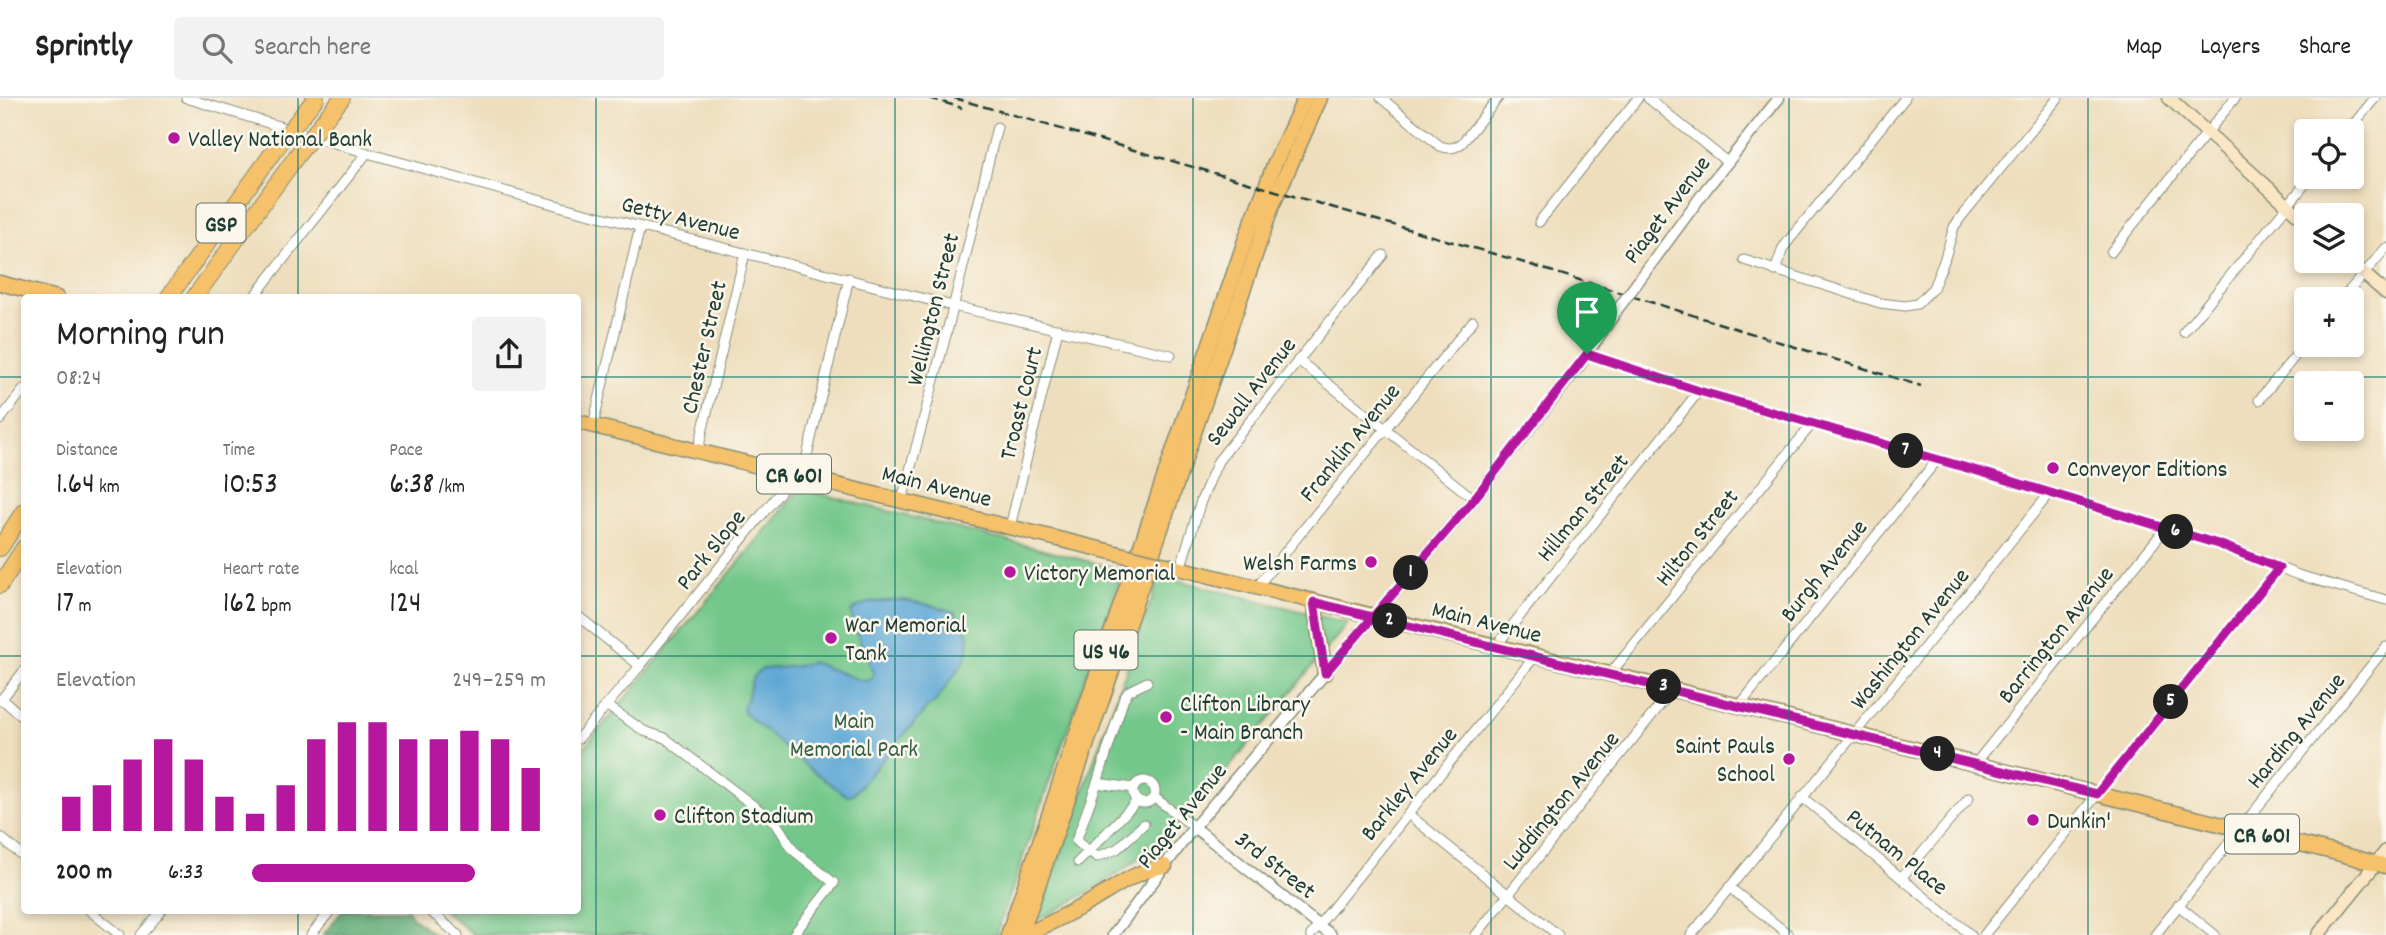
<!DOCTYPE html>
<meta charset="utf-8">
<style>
:root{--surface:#fff;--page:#f2f2f2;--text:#222;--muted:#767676;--line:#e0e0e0;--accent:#b5179e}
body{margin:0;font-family:Dekko,sans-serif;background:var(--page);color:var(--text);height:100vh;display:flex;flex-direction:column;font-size:26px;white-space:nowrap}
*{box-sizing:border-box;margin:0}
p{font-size:23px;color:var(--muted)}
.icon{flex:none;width:38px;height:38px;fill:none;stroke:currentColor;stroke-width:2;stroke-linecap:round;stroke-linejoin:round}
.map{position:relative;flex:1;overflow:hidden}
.panel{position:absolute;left:21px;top:196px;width:560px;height:620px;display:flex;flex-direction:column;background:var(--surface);border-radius:7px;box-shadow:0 4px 10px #0003}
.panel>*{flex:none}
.controls{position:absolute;left:2294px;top:21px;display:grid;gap:14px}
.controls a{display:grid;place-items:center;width:70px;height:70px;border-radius:7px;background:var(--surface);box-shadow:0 4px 10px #0003;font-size:35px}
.pin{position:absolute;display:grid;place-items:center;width:60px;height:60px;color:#fff;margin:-72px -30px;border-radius:50% 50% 50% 0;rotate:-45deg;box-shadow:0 0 7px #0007}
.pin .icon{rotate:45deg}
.km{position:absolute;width:35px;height:35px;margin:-18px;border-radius:50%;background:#222;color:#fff;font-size:19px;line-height:35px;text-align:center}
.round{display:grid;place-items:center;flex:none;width:74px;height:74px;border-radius:7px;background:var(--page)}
.summary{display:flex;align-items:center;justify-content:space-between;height:119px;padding:0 35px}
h1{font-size:38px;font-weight:600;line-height:52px}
.figures{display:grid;grid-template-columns:repeat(3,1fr);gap:10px;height:119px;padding:7px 35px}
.figures div{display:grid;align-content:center}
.figures b{font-size:30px;font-weight:600}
.figures small{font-size:19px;font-weight:400}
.figures p{font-size:19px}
.chart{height:196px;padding:14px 35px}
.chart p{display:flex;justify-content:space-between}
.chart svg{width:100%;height:126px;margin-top:7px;stroke:var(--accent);stroke-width:6}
ul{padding:0 35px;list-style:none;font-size:23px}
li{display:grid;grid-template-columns:112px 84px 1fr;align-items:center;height:52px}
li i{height:18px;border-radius:9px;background:var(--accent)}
header{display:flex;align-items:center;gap:42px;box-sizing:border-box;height:98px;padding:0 35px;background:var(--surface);border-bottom:2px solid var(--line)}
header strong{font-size:33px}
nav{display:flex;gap:38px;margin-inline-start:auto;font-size:24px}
.search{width:490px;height:63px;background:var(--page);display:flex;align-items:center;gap:18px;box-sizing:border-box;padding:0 24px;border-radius:7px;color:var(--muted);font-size:26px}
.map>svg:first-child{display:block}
</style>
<header>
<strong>Sprintly</strong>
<div class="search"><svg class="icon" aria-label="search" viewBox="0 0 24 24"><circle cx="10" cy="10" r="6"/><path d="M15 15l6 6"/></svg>Search here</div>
<nav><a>Map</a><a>Layers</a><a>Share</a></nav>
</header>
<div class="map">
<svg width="2386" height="837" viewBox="0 0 2386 837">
<rect width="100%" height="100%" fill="#fbf7ec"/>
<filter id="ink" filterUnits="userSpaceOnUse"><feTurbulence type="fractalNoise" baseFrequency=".0143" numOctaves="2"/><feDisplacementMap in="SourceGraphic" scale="14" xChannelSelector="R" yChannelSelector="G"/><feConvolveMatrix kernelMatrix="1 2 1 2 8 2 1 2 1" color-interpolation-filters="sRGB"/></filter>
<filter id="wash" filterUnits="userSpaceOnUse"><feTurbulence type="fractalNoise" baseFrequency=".00686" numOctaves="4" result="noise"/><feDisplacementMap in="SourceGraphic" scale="28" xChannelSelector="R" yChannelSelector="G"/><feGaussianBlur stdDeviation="1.57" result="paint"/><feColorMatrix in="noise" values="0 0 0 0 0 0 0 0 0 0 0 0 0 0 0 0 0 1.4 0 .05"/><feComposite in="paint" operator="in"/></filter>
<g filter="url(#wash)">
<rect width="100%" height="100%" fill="#eedebd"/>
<g fill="#73c78a" stroke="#49825f" stroke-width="2">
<polygon points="800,391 1123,472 996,837 474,837 443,812 578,812 578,657"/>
<path d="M 1160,478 L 1348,525 L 1193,713 C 1148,759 1094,794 1037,822 Z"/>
</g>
<polygon fill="#5eac76" stroke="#3e7455" stroke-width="2" points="343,812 408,812 412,819 435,837 323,837"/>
<path fill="#5ea8d6" stroke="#3e7285" stroke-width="2" d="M 904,502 L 935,508 L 954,514 L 959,519 L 969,538 L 968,553 L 964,564 L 934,605 L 928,609 L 853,696 L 847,698 L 811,672 L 751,621 L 743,613 L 744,604 L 747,602 L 751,584 L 757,574 L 763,571 L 797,568 L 812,564 L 859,582 L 867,583 L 872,580 L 873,574 L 854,528 L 851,514 C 863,502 887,503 904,502 Z"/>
</g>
<g filter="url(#ink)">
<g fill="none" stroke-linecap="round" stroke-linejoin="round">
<g stroke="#868e78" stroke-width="11">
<g id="minor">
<polyline points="186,0 367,55 563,109 953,208 1171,257"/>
<path d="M 1381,0 L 1440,48 C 1449,51 1454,51 1462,45 L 1498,0"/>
<polyline points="1648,0 1727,64"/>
<polyline points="2348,33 2375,0"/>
<polyline points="1539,124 1638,0"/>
<polyline points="2111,154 2235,0"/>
<polyline points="1744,162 1880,205 1905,208 1917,206 1933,190 1944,163 1954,129 1961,119 2058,0"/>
<polyline points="1775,173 1783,150 1790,141 1905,0"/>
<polyline points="253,200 367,55"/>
<polyline points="2342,201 2386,150"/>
<polyline points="2184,234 2311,79"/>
<polyline points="1587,256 1699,293 1988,376 2221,447 2298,477 2386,502"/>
<polyline points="1298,262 1474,401"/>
<polyline points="2259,302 2306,245"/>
<polyline points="0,322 24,291"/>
<polyline points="593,327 640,129"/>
<polyline points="698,352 745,155"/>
<polyline points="902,402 950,222 997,29"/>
<polyline points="1010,429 1058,231"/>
<polyline points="1180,471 1201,403 1218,363 1383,157"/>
<polyline points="1256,490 1473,223"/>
<polyline points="578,518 640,568"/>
<polyline points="1496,548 1699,293"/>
<polyline points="1610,576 1812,326"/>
<polyline points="2,601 24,620"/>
<polyline points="0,603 24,573"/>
<polyline points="606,607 644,633 665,640 776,725 793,752 834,785 793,837"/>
<polyline points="1740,607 1937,362"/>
<polyline points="578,641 640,568 806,362 849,180"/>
<polyline points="1975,666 2165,431"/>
<circle cx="1144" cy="694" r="11"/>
<polyline points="1097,685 1076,743 1089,753 1137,703"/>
<polyline points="1133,690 1097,685 1124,600 1129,593 1147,584"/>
<polyline points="1802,699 1971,837"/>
<polyline points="1155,700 1194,729"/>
<polyline points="1408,716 1558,837"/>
<polyline points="0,739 24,759"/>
<polyline points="1078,764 1089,753 1097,759 1117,751 1144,726"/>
<polyline points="1901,780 1969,700"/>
<polyline points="1729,789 1789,837"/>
<polyline points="2178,807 2215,837"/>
<polyline points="89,812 120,837"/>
<polyline points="429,812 458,837"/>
<polyline points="141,837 162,812"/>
<polyline points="311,837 331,812"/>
<polyline points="1311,837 1535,558"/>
<polyline points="1476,837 1673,591"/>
<polyline points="1691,837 2050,395"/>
<polyline points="1984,837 2279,470"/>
<polyline points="2155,837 2386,549"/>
</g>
</g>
<g stroke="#868e78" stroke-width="13">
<g id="tertiary">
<polyline points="1637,185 1707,90 1779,0"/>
<polyline points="1194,729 1331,837"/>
<polyline points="1113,837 1194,729 1474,401 1579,268 1617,212"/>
</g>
</g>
<g stroke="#868e78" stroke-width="15">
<g id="secondary">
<polyline points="2169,0 2306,124"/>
<polyline points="2349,163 2386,195"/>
<polyline points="2318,837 2386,753"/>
</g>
</g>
<g stroke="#868e78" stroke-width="17">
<g id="primary">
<polyline points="0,185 57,200"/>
<polyline points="578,324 1124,457"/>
<polyline points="1166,467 2333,754 2386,768"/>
<polyline points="1314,504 1325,575"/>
</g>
</g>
<g stroke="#868e78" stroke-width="17">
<g id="trunk">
<polyline points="1008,837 1247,137 1275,65 1305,0"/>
<polyline points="1021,837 1272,108 1320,0"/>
<path d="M 1025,837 C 1047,827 1068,816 1090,804 C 1115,790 1136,772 1165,768"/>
</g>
</g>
<g stroke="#868e78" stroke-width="18">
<g id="motorway">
<polyline points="303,16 316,0"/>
<polyline points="321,26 342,0"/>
<polyline points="168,200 274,53"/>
<polyline points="194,200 296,59"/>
<polyline points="0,450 24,413"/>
<polyline points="0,487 24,450"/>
</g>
</g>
<use href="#minor" stroke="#fff" stroke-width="9"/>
<use href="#tertiary" stroke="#fff" stroke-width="10"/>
<use href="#secondary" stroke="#fbe6c4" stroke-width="12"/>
<use href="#primary" stroke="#f5c16b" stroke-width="14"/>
<use href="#trunk" stroke="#f5c16b" stroke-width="14"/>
<use href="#motorway" stroke="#f5c16b" stroke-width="16"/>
<g stroke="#1f3d34" stroke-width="2.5" stroke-dasharray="10 5" stroke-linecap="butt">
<polyline points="929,0 962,10"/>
<polyline points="954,0 1515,162 1921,288"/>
</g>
<g stroke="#868e78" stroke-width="13" stroke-linecap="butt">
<polyline id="tertiary-bridge" points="1617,212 1637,185"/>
</g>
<g stroke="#868e78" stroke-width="17" stroke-linecap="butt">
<polyline id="primary-bridge" points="1124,457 1166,467"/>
</g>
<g stroke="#868e78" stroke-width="18" stroke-linecap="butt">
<g id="motorway-bridge">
<polyline points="274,53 303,16"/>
<polyline points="296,59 321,26"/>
</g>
</g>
<use href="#tertiary-bridge" stroke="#fff" stroke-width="10"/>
<use href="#primary-bridge" stroke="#f5c16b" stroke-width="14"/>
<use href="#motorway-bridge" stroke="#f5c16b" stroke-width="16"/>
</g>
</g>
<g fill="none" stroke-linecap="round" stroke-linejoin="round" filter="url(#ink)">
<g stroke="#fff" stroke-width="14">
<polyline id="route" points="1587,256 1474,401 1373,519 1314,504 1325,575 1373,519 2097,696 2279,470 2221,447 1988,376 1699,293 1587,256"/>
</g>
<use href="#route" stroke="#b5179e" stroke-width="9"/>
</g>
<path fill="none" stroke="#0f766e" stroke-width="2" stroke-opacity="0.55" d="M 298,0 L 298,200M 596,0 L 596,837M 895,0 L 895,837M 1193,0 L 1193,837M 1491,0 L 1491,837M 1789,0 L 1789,837M 2088,0 L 2088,837M 0,279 L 24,279M 578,279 L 2386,279M 0,558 L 24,558M 578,558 L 2386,558M 298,812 L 298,837"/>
<g fill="#b5179e" stroke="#fbf7ec" stroke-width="2.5">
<circle cx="174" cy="40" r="7"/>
<circle cx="2053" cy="370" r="7"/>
<circle cx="1371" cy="464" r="7"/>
<circle cx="1010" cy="474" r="7"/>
<circle cx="831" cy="540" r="7"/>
<circle cx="1166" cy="619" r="7"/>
<circle cx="1789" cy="661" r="7"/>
<circle cx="660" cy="717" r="7"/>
<circle cx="2033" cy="722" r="7"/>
</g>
<g text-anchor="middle" stroke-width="5" stroke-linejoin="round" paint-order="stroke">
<g fill="#fbf7ec" stroke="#61756b" stroke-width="2">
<rect x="196.5" y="105.5" width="49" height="39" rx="5"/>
<rect x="757" y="356.5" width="74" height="39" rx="5"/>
<rect x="1074.5" y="532.5" width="63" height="39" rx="5"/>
<rect x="2225" y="716.5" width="74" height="39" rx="5"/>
</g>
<g font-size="23" font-weight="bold" fill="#1f3d34">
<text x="221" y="133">GSP</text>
<text x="794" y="384">CR 601</text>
<text x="1106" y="560">US 46</text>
<text x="2262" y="744">CR 601</text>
</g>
<g font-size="24" fill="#1f3d34" stroke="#fbf7ec" text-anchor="start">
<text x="188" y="48">Valley National Bank</text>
<text x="2067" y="378">Conveyor Editions</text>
<text x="1357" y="472" text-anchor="end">Welsh Farms</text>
<text x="1024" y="482">Victory Memorial</text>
<text x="845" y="534">War Memorial<tspan x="845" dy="28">Tank</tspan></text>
<text x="1180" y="613">Clifton Library<tspan x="1180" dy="28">- Main Branch</tspan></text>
<text x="1775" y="655" text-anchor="end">Saint Pauls<tspan x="1775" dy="28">School</tspan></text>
<text x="674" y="725">Clifton Stadium</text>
<text x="2047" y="730">Dunkin'</text>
</g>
<g font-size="24" fill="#1f3d34" stroke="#fbf7ec">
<text transform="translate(1666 111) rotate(-53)" y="8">Piaget Avenue</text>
<text transform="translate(681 119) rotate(14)" y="8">Getty Avenue</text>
<text transform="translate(932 211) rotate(-76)" y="8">Wellington Street</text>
<text transform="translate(703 249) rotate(-77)" y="8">Chester Street</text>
<text transform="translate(1250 293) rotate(-52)" y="8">Sewall Avenue</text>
<text transform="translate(1020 305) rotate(-76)" y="8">Troast Court</text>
<text transform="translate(1349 344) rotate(-51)" y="8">Franklin Avenue</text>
<text transform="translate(937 387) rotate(14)" y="8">Main Avenue</text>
<text transform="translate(1582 409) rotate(-51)" y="8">Hillman Street</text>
<text transform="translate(1696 439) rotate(-51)" y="8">Hilton Street</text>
<text transform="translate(710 451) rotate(-51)" y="8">Park Slope</text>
<text transform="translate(1823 472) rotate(-51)" y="8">Burgh Avenue</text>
<text transform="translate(1487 523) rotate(14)" y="8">Main Avenue</text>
<text transform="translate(2055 536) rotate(-51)" y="8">Barrington Avenue</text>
<text transform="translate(1909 540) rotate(-51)" y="8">Washington Avenue</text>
<text transform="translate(2295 632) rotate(-51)" y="8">Harding Avenue</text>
<text transform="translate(1408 685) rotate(-51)" y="8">Barkley Avenue</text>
<text transform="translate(1560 702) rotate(-51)" y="8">Luddington Avenue</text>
<text transform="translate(1181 717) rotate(-51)" y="8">Piaget Avenue</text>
<text transform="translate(1898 753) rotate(39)" y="8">Putnam Place</text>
<text transform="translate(1276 766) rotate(38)" y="8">3rd Street</text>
</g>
<g font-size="24" fill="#34604a" stroke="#fbf7ec">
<text x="854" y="630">Main<tspan x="854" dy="28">Memorial Park</tspan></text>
</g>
</g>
</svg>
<div class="controls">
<a><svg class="icon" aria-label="locate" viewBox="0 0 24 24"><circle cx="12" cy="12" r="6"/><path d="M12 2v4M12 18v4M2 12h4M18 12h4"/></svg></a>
<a><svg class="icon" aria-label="layers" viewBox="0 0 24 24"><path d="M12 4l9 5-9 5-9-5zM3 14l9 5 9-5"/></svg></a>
<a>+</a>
<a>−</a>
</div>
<div class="pin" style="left:1587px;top:256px;background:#1e9e55"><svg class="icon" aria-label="arrive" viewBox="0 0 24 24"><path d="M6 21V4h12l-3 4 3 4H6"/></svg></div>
<b class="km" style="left:1411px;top:475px">1</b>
<b class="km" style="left:1390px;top:523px">2</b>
<b class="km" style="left:1664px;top:589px">3</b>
<b class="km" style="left:1938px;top:656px">4</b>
<b class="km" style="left:2171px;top:604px">5</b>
<b class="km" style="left:2176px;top:434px">6</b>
<b class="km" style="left:1906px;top:353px">7</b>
<section class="panel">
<div class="summary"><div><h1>Morning run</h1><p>08:24</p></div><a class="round"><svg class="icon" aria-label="share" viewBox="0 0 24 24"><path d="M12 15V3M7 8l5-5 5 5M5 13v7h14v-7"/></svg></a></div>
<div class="figures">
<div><p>Distance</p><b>1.64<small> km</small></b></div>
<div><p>Time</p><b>10:53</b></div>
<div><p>Pace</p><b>6:38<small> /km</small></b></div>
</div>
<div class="figures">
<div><p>Elevation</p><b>17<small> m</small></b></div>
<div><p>Heart rate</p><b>162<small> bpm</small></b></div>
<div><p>kcal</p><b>124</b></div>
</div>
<div class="chart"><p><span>Elevation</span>249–259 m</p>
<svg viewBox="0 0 160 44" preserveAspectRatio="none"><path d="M5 44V32M15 44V28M25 44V19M35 44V12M45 44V19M55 44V32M65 44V38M75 44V28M85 44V12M95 44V6M105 44V6M115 44V12M125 44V12M135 44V9M145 44V12M155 44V22"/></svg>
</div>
<ul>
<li><b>200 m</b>6:33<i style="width:76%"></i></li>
</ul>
</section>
</div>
